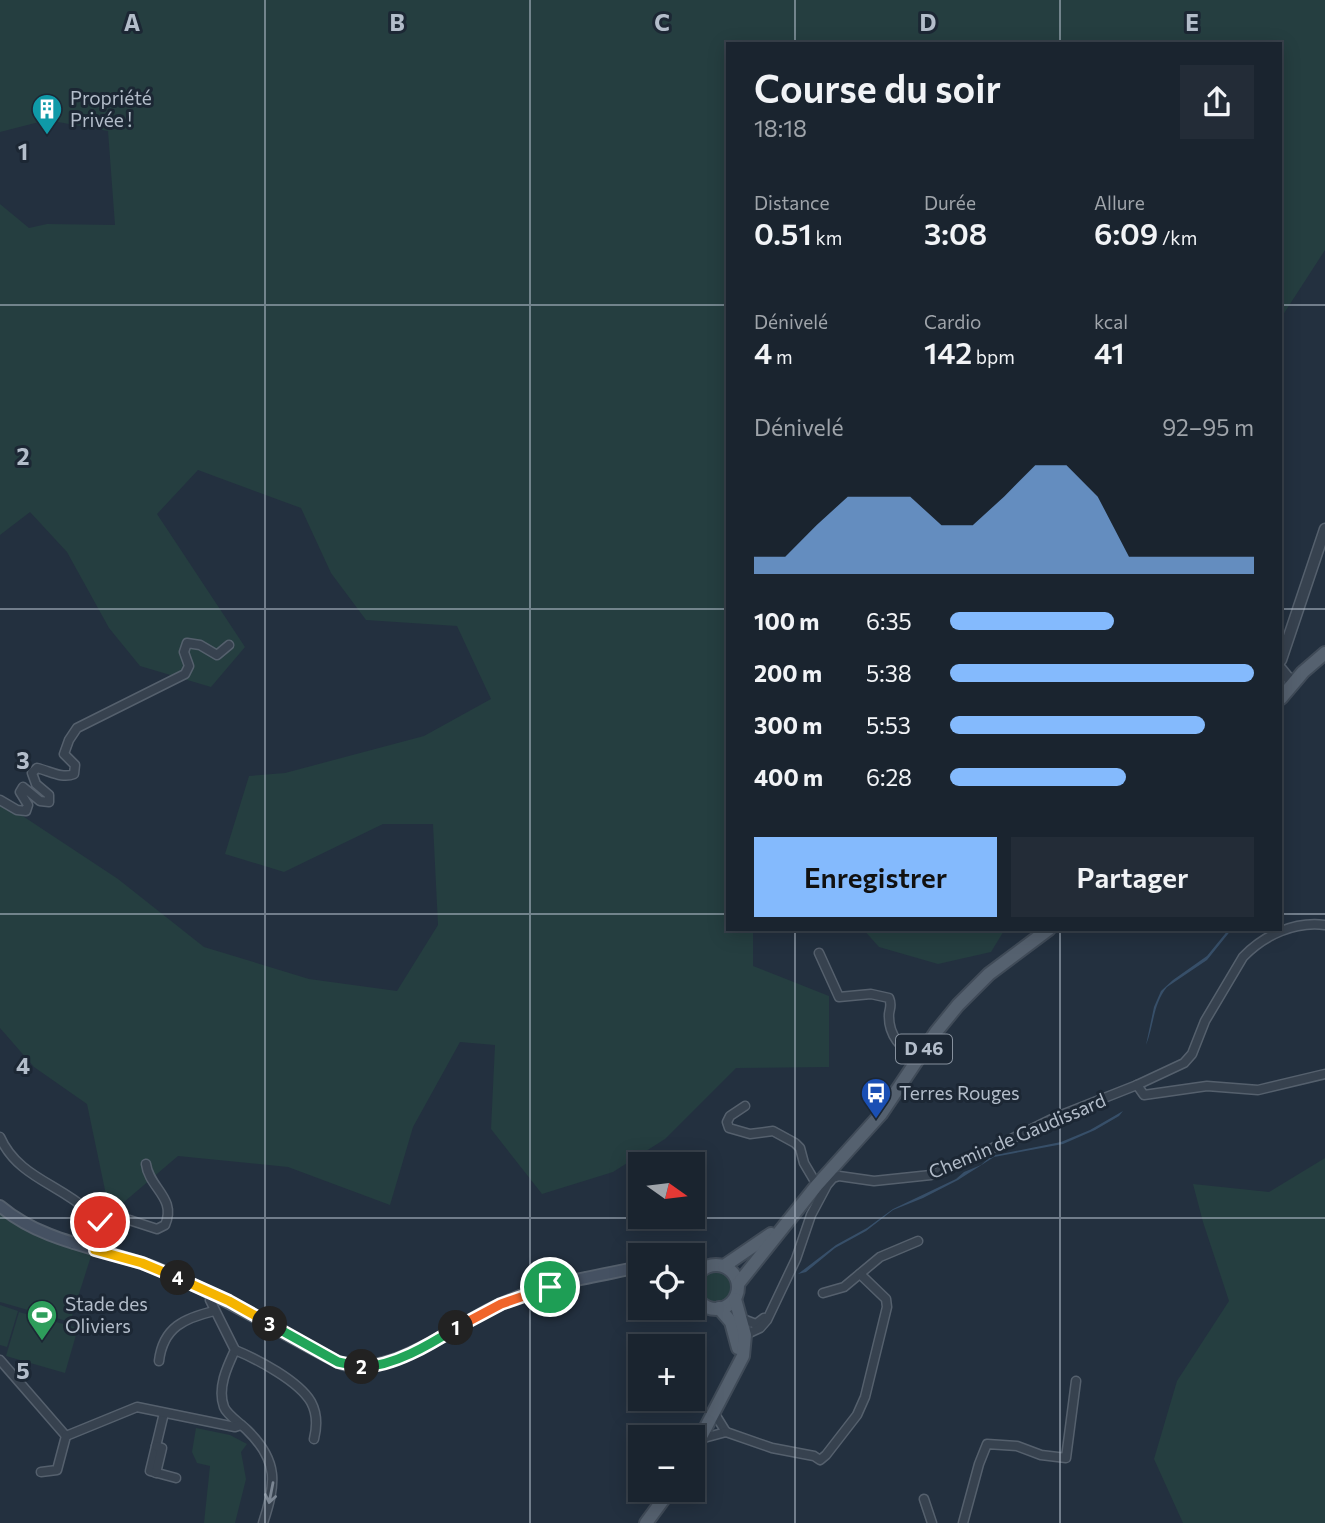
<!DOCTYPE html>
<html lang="fr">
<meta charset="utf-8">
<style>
:root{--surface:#1a242f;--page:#232c37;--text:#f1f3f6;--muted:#9fa4aa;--line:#38414b;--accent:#84bafd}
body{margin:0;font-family:Commissioner,sans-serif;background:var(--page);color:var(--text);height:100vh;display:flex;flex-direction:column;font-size:26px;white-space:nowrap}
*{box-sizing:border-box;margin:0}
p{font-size:23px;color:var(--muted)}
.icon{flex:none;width:38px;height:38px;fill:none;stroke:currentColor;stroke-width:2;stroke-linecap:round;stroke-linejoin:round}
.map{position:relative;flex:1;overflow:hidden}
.details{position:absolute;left:726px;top:42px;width:556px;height:889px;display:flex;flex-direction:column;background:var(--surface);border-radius:0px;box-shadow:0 4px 18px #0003,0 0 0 2px var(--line)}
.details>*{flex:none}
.needle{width:46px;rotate:104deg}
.tools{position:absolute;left:628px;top:1152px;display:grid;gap:14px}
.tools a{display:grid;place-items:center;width:77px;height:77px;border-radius:0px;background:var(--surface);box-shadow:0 4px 18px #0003,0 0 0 2px var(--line);font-size:35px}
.pin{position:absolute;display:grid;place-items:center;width:60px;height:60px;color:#fff;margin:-30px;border:4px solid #fff;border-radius:50%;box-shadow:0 2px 7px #0007}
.km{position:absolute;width:35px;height:35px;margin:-18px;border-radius:50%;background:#222;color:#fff;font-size:19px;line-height:35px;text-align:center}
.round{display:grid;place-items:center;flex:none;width:74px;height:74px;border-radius:0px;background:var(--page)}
.head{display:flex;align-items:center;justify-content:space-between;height:119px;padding:0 28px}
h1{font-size:38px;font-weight:600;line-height:52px}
.metrics{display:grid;grid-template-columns:repeat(3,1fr);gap:10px;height:119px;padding:7px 28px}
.metrics div{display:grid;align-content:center}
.metrics b{font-size:30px;font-weight:600}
.metrics small{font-size:19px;font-weight:400}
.metrics p{font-size:19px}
.chart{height:196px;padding:14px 28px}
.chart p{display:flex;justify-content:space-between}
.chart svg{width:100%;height:126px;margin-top:7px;fill:var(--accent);opacity:.7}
.action{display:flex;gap:14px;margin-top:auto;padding:14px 28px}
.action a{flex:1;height:80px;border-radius:0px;background:var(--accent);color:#111;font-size:28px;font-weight:600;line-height:80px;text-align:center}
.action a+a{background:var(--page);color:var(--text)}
ul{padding:0 28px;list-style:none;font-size:23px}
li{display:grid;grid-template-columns:112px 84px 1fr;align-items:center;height:52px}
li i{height:18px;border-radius:9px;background:var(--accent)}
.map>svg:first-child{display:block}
</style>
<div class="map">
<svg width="1325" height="1523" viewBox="0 0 1325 1523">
<rect width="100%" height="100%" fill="#23303f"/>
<g fill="#253e40">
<polygon points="0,0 1325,0 1325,250 1281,318 1281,44 728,44 728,929 753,929 753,966 829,996 829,1067 736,1068 665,1139 613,1172 542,1194 491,1129 495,1045 460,1042 413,1127 390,1205 288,1167 178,1156 110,1214 87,1104 34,1067 0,1028 0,801 118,879 204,947 309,979 397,991 438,925 433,824 383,824 284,872 225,854 249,776 285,773 424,736 491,699 457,626 366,620 331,573 301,508 198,470 157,514 245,647 211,687 140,666 109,628 67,552 30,512 0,535 0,204 29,228 47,224 115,225 108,131 47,120 0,132"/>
<polygon points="863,929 1005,929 991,952 938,964 879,947"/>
<polygon points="1325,1158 1325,1523 1183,1523 1154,1459 1177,1381 1229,1301 1203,1222 1193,1184 1269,1192"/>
<polygon points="0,1210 92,1253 70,1322 0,1302"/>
<circle cx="716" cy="1286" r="18"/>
<polygon points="0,1305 18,1311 7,1347 0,1345"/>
<polygon points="19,1312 78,1328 65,1373 6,1356"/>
<polygon points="196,1428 230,1435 247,1444 241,1452 246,1479 235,1523 204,1523 210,1466 197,1463 192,1452"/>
</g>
<g fill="#374f69">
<path d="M 1229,929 L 1232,929 L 1207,960 L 1167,987 C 1153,1004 1154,1025 1146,1045 L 1154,1007 L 1161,991 L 1173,980 L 1207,956 Z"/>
<polygon points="1123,1111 1119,1116 1095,1130 1063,1144 994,1157 958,1180 923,1198 893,1210 866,1231 835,1248 806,1272 798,1274 836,1245 867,1228 893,1209 956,1179 964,1172 981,1165 991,1156 1061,1142 1090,1130"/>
</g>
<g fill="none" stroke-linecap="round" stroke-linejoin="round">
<g stroke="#55606d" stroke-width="11">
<g id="minor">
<path d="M 0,800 L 17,810 L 26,811 L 28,805 L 20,792 L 23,787 L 40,801 L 49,802 L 49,795 L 36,784 L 32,773 L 37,768 C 50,771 62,779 74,774 L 75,765 L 64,754 L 69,740 L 77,728 L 185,674 L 189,666 L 184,652 L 187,643 L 200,645 L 217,655 L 229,645"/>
<path d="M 819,953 L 839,997 L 871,994 L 889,998 C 892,1005 890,1007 889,1014 C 888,1036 901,1048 918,1059"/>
<polyline points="1137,1085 1144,1095 1207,1086 1258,1090 1325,1074"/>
<polyline points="745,1106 730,1116 727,1122 729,1128 750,1134 773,1131 795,1143 800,1148 804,1163 817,1185"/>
<path d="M 0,1137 C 17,1176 58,1184 87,1210 C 91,1225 82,1233 73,1244"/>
<path d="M 95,1250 L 98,1226 L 107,1217 L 120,1217 L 157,1229 L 165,1225 C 177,1198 149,1188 146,1164"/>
<polyline points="823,1293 844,1287 880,1257 918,1241"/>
<path d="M 213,1294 L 210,1300 L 235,1350 C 227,1367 217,1388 224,1407 C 227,1415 240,1423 247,1430 C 279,1461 276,1484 263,1523"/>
<polyline points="740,1318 756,1324 764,1318"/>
<path d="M 742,1334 L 745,1335 L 760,1328 L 767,1320 L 796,1259 L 811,1215 L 827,1185 L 833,1178 L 839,1176 L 874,1181 L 931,1175 L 972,1158 L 1056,1117 L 1137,1085 L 1184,1063 L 1192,1054 L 1205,1021 L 1243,957 C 1264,935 1295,921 1325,925"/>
<path d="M 235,1350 C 257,1359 299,1381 311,1402 C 317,1413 317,1427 314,1439"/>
<polyline points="0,1360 66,1436"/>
<path d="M 159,1361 C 163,1327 185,1318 214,1311"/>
<polyline points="713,1411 726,1432"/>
<polyline points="164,1413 150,1471 176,1478"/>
<polyline points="726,1432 772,1448 814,1456 820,1460 826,1455 857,1415 865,1397 887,1307 886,1299 860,1274"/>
<polyline points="66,1436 137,1407 235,1427 241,1425"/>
<polyline points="700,1439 726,1432"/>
<polyline points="156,1446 162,1448 156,1473"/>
<polyline points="41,1472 57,1470 66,1436"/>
<polyline points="924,1499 932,1523"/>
<polyline points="963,1523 979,1464 987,1444 1017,1446 1041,1455 1066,1458 1076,1381"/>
</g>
</g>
<g stroke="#55606d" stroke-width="13">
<g id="tertiary">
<polyline points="1281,660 1325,529"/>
<polyline points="1281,669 1293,684"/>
</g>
</g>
<g stroke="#55606d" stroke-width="14">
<g id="secondary">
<path d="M 0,1206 C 45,1244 105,1248 158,1269 C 221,1295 277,1331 338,1362 C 381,1380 444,1335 481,1314 C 495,1306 510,1300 525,1294 C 562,1281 602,1275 640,1267"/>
<polyline points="693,1263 708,1266"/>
<polyline points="693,1279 695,1282"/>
</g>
</g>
<g stroke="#404b58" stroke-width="16">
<g id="primary">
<polyline points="1281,698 1303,672 1325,653"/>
<circle cx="716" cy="1287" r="22"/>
<polyline points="724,1266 771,1234"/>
<polyline points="738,1284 817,1185 881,1114 936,1032 958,1005 989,974 1049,929"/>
<polyline points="719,1308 731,1322 738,1348"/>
<polyline points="693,1452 743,1356 745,1335 735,1299"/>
<polyline points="646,1523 671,1489"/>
</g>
</g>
<use href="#minor" stroke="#37424f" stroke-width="8"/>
<use href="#tertiary" stroke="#37424f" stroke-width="10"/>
<use href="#secondary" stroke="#455162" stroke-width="10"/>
<use href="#primary" stroke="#55616f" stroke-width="12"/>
</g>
<defs><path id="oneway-shaft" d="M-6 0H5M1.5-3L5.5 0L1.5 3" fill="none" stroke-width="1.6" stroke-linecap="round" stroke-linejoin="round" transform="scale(1.75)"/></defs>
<use stroke="#7b8693" href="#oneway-shaft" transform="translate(271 1493) rotate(101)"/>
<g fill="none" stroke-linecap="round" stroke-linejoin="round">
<g stroke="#fff" stroke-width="14">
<polyline id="split-1" points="456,1328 501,1304 550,1287"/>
</g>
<g stroke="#fff" stroke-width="14">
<path id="split-2" d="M 362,1367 C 394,1366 429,1345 456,1328"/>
</g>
<g stroke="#fff" stroke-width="14">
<polyline id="split-3" points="270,1324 338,1362 362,1367"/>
</g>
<g stroke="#fff" stroke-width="14">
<polyline id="split-4" points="178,1278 229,1301 270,1324"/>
</g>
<g stroke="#fff" stroke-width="14">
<polyline id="split-5" points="100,1222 95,1250 142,1263 178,1278"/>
</g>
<use href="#split-1" stroke="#f0652b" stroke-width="9"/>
<use href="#split-2" stroke="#22a559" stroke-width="9"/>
<use href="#split-3" stroke="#22a559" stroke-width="9"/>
<use href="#split-4" stroke="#f5b400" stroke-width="9"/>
<use href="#split-5" stroke="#f5b400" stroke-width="9"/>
</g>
<path fill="none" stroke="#b3bdca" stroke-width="2" stroke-opacity="0.55" d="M 265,0 L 265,1523M 530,0 L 530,1523M 795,0 L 795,44M 1060,0 L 1060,44M 0,305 L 728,305M 1281,305 L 1325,305M 0,609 L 728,609M 1281,609 L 1325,609M 0,914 L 728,914M 1281,914 L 1325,914M 795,929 L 795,1523M 1060,929 L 1060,1523M 0,1218 L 1325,1218"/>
<defs>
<g id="building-pin" transform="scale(1.575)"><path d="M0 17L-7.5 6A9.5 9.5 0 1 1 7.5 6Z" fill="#0f9aa8" stroke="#1c2734"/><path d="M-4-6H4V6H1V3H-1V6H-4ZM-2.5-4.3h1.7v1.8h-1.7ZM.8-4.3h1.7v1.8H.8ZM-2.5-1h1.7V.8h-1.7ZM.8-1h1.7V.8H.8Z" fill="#fff"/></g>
<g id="bus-pin" transform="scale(1.575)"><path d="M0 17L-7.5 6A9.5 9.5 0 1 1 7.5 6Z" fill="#1a4fb4" stroke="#1c2734"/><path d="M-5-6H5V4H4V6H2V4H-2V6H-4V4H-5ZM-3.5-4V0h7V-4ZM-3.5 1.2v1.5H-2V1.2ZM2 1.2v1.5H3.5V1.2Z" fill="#fff"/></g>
<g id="stadium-pin" transform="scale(1.575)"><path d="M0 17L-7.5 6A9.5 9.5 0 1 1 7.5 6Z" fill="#2e9e5b" stroke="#1c2734"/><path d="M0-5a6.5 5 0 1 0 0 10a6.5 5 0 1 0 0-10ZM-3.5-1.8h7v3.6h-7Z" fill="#fff"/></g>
</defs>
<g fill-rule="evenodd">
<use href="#building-pin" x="47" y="109"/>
<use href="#bus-pin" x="876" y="1093"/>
<use href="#stadium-pin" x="42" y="1315"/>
</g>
<g text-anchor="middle" stroke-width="6" stroke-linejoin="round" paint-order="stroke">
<rect fill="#1c2734" stroke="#86909d" stroke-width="2" x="896" y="1034.5" width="56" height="29" rx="5"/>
<g font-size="18" font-weight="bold" fill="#b3bdca">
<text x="924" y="1055">D 46</text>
</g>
<g font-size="19" fill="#b3bdca" stroke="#1c2734" text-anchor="start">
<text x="70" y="105">Propriété<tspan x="70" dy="22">Privée !</tspan></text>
<text x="899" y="1100">Terres Rouges</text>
<text x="65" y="1311">Stade des<tspan x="65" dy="22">Oliviers</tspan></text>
</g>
<g font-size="19" fill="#b3bdca" stroke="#1c2734">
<text transform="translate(1017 1136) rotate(-23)" y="7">Chemin de Gaudissard</text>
</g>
</g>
<g font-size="23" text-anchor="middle" font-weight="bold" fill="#b3bdca" stroke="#1c2734" stroke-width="6" stroke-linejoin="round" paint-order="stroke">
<text x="132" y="31">A</text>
<text x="397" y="31">B</text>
<text x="662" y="31">C</text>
<text x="928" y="31">D</text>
<text x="1192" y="31">E</text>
<text x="23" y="160">1</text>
<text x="23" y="465">2</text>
<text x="23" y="769">3</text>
<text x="23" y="1074">4</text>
<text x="23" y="1379">5</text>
</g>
</svg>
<div class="tools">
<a><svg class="needle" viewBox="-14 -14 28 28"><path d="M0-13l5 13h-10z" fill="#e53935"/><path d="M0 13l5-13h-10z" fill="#9fa4aa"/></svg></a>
<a><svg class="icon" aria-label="locate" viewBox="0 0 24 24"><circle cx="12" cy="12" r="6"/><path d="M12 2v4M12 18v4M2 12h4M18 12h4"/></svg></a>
<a>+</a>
<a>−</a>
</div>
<div class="pin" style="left:550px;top:1287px;background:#1e9e55"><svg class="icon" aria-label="arrive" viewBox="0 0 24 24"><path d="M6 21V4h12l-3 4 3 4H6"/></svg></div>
<div class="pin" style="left:100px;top:1222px;background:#d93025"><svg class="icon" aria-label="check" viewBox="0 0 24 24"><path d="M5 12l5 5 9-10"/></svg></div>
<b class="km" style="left:456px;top:1328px">1</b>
<b class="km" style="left:362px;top:1367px">2</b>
<b class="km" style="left:270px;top:1324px">3</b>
<b class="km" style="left:178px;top:1278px">4</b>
<section class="details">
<div class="head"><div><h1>Course du soir</h1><p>18:18</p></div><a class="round"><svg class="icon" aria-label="share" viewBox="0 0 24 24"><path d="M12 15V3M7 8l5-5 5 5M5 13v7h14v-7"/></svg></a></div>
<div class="metrics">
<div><p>Distance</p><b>0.51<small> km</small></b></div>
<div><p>Durée</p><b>3:08</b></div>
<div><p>Allure</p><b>6:09<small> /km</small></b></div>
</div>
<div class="metrics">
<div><p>Dénivelé</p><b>4<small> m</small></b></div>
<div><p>Cardio</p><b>142<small> bpm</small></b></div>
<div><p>kcal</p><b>41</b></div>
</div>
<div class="chart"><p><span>Dénivelé</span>92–95 m</p>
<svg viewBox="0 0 160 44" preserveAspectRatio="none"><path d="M0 44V38L10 38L20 27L30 17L40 17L50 17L60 27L70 27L80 17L90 6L100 6L110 17L120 38L130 38L140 38L150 38L160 38V44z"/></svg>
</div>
<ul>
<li><b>100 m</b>6:35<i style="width:54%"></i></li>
<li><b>200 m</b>5:38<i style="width:100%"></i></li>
<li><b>300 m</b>5:53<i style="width:84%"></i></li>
<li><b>400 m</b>6:28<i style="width:58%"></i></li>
</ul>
<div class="action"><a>Enregistrer</a><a>Partager</a></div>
</section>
</div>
